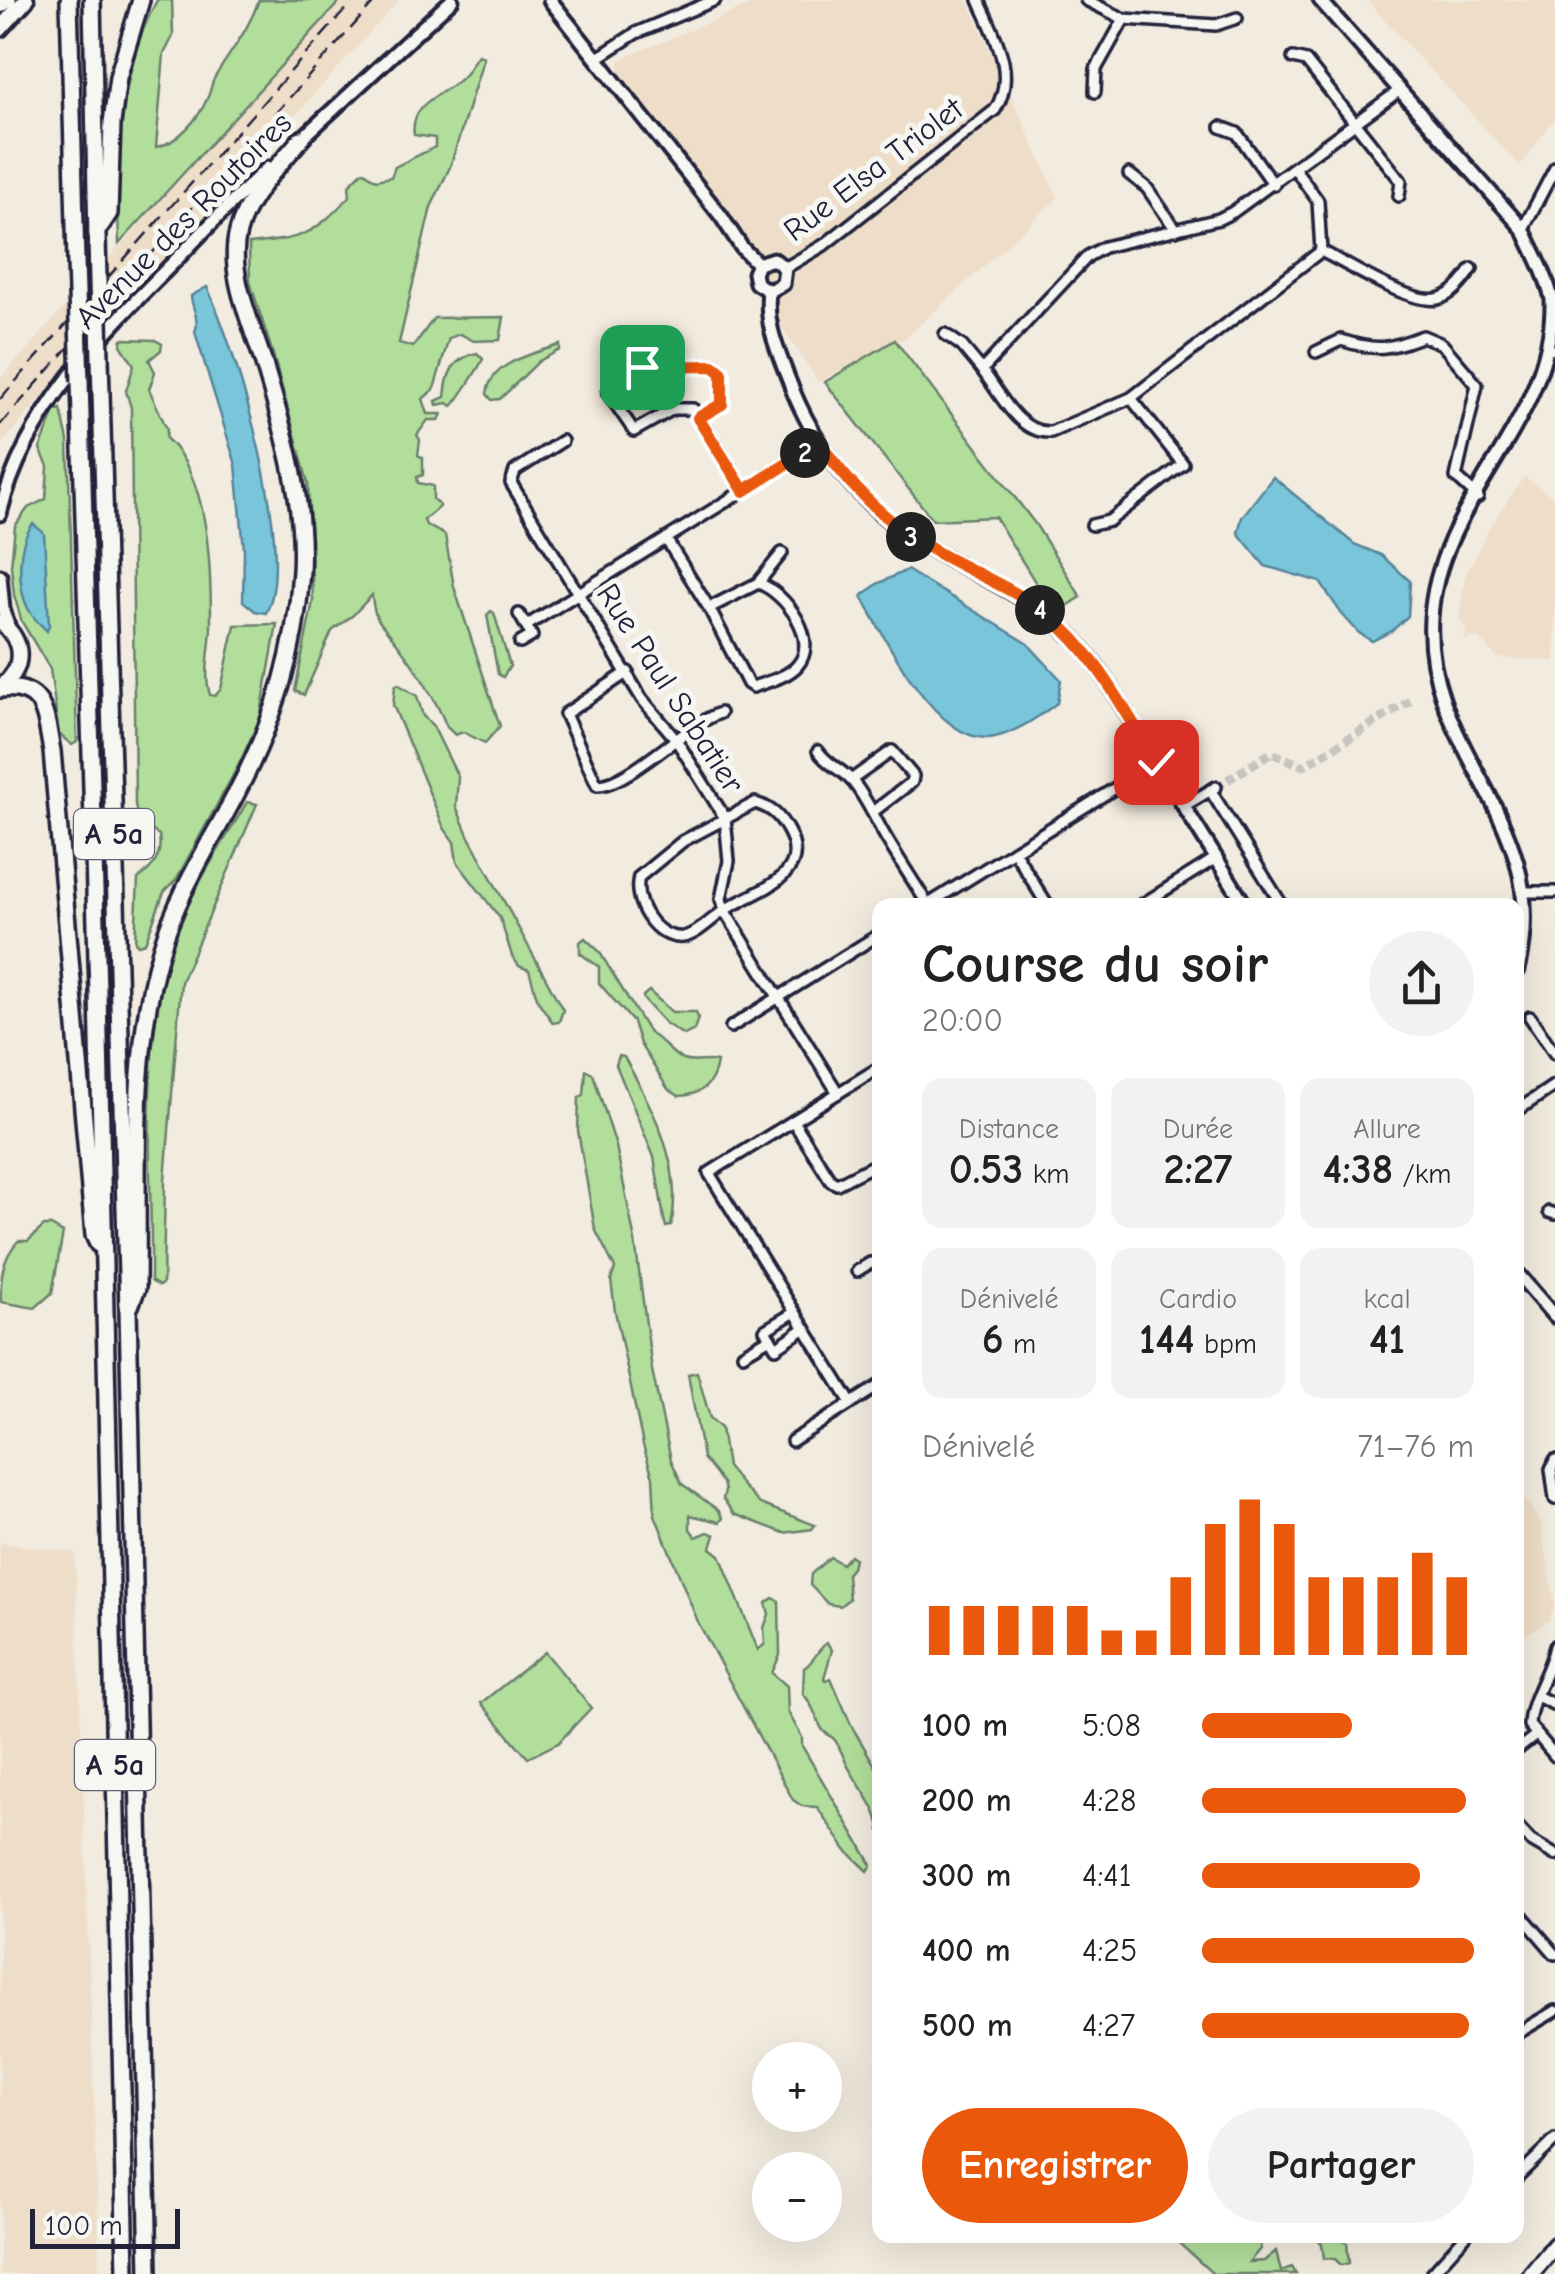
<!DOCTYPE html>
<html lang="fr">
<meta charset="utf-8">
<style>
:root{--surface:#fff;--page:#f2f2f2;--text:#222;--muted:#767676;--accent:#ea580c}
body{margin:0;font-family:"Comic Neue",sans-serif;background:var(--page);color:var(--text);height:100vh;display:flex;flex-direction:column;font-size:38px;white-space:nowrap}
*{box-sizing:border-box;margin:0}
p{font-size:32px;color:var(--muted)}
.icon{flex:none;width:55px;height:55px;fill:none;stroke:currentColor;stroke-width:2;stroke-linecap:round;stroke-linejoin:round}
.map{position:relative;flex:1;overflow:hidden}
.details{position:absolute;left:872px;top:898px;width:652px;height:1345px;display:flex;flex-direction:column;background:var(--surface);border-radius:20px;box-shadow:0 10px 40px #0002}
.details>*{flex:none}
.controls{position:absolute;left:752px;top:2042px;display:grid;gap:20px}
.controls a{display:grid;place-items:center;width:90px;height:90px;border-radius:50%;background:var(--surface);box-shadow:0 10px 40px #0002;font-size:50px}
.scale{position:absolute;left:30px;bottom:25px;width:150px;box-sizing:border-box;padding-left:10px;border:5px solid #22223b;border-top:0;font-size:28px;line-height:35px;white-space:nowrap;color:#22223b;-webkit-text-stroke:8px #f6f6f2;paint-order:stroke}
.pin{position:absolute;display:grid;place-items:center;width:85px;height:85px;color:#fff;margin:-42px;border-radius:20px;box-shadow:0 5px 15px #0006}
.km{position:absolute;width:50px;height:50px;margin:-25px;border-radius:50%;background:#222;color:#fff;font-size:28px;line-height:50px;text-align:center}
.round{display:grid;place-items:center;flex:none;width:105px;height:105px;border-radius:52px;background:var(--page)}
.headline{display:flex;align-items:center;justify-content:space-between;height:170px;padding:0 50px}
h1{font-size:55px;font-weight:700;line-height:75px}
.metrics{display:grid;grid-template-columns:repeat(3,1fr);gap:15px;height:170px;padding:10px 50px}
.metrics div{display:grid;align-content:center;border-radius:20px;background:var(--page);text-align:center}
.metrics b{font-size:42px;font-weight:700}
.metrics small{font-size:28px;font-weight:400}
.metrics p{font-size:28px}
.chart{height:280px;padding:20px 50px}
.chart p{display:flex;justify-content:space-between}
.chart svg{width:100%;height:180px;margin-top:10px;stroke:var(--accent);stroke-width:6}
.primary-button{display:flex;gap:20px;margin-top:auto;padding:20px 50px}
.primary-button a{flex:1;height:115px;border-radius:60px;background:var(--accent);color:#fff;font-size:40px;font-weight:700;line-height:115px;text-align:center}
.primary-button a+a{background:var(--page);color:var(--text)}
ul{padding:0 50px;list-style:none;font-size:32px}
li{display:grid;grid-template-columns:160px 120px 1fr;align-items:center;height:75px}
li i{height:25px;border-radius:12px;background:var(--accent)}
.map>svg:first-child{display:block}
</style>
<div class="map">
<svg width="1555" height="2274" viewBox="0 0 1555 2274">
<rect width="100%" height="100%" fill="#f2ebdf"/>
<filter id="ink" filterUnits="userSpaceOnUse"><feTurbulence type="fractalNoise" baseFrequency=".01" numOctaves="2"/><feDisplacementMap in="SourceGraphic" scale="20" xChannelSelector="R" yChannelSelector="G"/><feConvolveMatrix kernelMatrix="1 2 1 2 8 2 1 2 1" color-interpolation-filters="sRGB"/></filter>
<g filter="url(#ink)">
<g fill="#eedec9">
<polygon points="341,0 399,0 0,445 0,379"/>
<polygon points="762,0 967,0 1058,198 907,337 818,382 780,324 752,244 619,81 619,60"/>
<polygon points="1366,0 1555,0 1555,118 1520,166"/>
<polygon points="1524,477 1555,499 1555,661 1497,658 1478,637 1465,640 1466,628 1459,618 1465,577 1489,528"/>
<polygon points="1518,1489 1541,1522 1555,1606 1549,1620 1518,1640"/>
<polygon points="0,1543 75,1552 100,2274 0,2274"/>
</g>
<g fill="#b2de9c" stroke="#6a806c" stroke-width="2.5">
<path d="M 157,0 L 172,0 L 173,36 L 164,54 L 156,147 C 177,144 199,118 207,99 C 211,91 211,84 215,77 C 232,49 248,31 259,0 L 341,0 L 119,244 C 116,164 118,72 157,0 Z"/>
<path d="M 478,55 L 484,57 L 450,167 L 431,207 L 399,343 L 413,347 L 434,318 L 504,317 L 500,340 L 474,341 L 460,334 L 449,338 L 434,389 L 423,399 L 428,414 L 442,414 L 439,420 L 428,420 L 417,435 L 420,440 L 418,455 L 423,458 L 423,475 L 417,477 L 418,483 L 433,486 L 433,499 L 440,506 L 424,520 L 426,525 L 445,535 L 454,587 L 500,726 L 485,743 L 463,732 L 455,735 L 447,727 C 435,698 416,668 397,643 C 381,622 374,622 372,595 L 353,615 L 332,631 L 304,695 L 295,691 L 313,601 L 308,483 L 273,354 L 250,282 L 249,244 C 304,238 311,237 350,196 L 349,185 L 363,171 L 376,180 L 391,177 L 395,167 L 435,147 L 435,138 L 414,135 C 409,100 447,94 464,76 C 469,70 473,61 478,55 Z"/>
<path d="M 122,339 L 155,340 L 162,344 L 161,350 L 149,360 L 155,372 L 149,389 L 167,429 L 166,438 C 210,478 211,568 211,625 C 211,647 203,674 210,695 L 215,696 L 221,689 L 235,625 L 277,624 L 260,719 L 238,766 L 176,880 L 164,892 L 145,943 L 138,945 L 135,942 L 138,879 C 155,867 162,855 159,835 L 138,821 L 135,804 L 131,408 L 126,391 L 134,365 L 121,345 Z"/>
<polygon points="895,340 1036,525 1081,597 1055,614 995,517 933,520 825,382"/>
<path d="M 560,345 L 560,350 L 539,361 L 500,399 L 492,400 L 487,394 C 490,362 535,353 560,345 Z"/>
<path d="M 477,353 L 483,359 C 480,366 457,402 452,406 L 448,403 L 437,405 L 436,401 L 445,397 C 447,373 452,359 477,353 Z"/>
<polygon points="61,409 68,441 77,742 72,745 59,734 50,669 22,622 14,595 11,566 15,526 28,508 46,499 48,466 40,449 55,411"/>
<polygon points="491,611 494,613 510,666 503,677 498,674 487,615"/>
<polygon points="398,684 417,696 423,716 433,726 458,777 456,806 468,835 563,1010 559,1022 553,1023 538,1001 529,970 519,966 512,956 500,918 457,862 454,842 444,828 393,705 395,686"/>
<path d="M 247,802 L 257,804 L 181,982 L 165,1180 L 163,1283 L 159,1286 L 151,1281 C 153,1171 138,1052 172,945 C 188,894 221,847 247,802 Z"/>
<path d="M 585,938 L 599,951 L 649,1033 C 663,1040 669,1053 683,1060 C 692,1064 707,1059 717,1062 C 714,1084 702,1095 679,1096 L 668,1089 L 640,1044 L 633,1022 L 599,983 L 599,967 L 580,953 L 580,942 Z"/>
<polygon points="649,991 672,1012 696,1012 698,1018 694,1030 684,1035 665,1023 644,1000 643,996"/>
<path d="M 619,1056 L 624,1057 C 653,1108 684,1166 671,1226 L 666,1227 L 664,1219 L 654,1157 L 616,1065 Z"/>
<polygon points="586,1070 593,1074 616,1146 635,1241 652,1370 671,1460 682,1484 718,1510 723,1518 720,1522 690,1515 690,1529 696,1537 708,1532 715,1535 711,1548 720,1555 758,1650 765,1644 764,1628 769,1614 766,1603 773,1598 779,1601 780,1655 772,1673 787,1686 788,1712 802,1737 802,1746 872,1865 868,1871 846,1850 817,1807 802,1806 793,1800 698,1622 655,1515 653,1477 643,1445 615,1311 611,1280 615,1268 595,1229 578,1131 579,1097 584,1095"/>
<path d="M 44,1226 L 51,1226 L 63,1233 L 52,1293 L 35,1308 L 1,1302 C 0,1278 2,1259 18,1241 L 28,1241 Z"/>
<polygon points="697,1372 710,1418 721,1428 727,1467 742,1485 760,1504 815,1525 812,1529 784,1533 734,1514 723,1499 725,1491 723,1483 703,1458 688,1374"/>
<polygon points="850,1555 854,1558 852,1568 847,1574 849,1599 840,1606 828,1604 810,1585 811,1574 830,1557 842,1564"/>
<path d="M 827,1643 L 832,1650 L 824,1678 L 826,1680 L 831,1678 L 852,1727 L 880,1774 L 880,1832 C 879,1808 860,1789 849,1768 C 844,1760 840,1746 834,1739 C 830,1735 825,1734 822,1729 C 815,1717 813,1703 803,1694 L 804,1668 C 815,1661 818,1648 827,1643 Z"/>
<polygon points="545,1652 591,1708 558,1743 528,1758 481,1703"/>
<polygon points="1170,2235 1231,2235 1237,2240 1248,2235 1260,2235 1260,2249 1249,2262 1264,2261 1276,2251 1281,2271 1292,2267 1296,2274 1213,2274"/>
<polygon points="1315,2235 1335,2235 1347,2243 1349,2263 1341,2265 1335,2259 1324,2258 1322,2244"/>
</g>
<g fill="#79c5d9" stroke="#56849a" stroke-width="2.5">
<path d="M 207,287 C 236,349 298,553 266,613 L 255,611 L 243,601 L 244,549 L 236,465 L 195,332 C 200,319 192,309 191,296 Z"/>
<polygon points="1273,477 1354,544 1381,555 1410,581 1408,616 1392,631 1372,641 1359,633 1341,613 1320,582 1265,566 1238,533 1242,517"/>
<path d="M 33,524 L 44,533 L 49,625 L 47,631 C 41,625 34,619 30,612 C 16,588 17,544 33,524 Z"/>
<path d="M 907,570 L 1027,643 L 1061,680 L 1057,703 C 1040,716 1009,737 987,738 C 935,740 883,636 862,596 L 877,584 Z"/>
</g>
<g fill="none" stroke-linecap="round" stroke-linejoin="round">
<polyline stroke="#c8c3be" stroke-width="9" stroke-dasharray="9 4.5" stroke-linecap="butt" points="1216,787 1271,753 1304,766 1413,699"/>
<g stroke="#22223b" stroke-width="16">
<g id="minor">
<polyline points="1086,0 1124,19 1216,25 1237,18"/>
<polyline points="1293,58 1306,61 1401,181 1399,196"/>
<polyline points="596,59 636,33 715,0"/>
<polyline points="1095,92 1096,69 1124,19"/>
<polyline points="1221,127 1237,133 1274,185"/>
<path d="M 1295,169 L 1318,201 L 1321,251 L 1131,398 L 1051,432 C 1018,434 1000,393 982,370 L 1088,256 L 1104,247 L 1219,219 L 1233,212 L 1400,90"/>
<polyline points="1129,174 1147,188 1176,230"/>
<polyline points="1523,229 1555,168"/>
<path d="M 1321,251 C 1348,264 1409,304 1437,299 C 1452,296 1463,282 1472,269"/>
<path d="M 785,268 L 824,245 L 995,110 C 1018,74 994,35 979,0"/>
<polyline points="945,334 962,346 982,370"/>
<polyline points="1554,350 1555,350"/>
<path d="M 1316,352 L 1341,340 C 1378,352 1388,349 1423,336 L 1442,344 L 1477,385 L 1456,477 L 1478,497"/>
<path d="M 699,418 L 722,404 L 722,373 L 713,366 C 678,366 628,359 608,393 L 634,431 L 673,409 L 693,409 L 699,418 L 739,482 L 745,491"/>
<polyline points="562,441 515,471 511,483 642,699 675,738 725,818 729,861 721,899 724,910 838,1093"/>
<polyline points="1092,525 1109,521 1183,464 1131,398"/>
<path d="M 666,539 L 709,608 L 748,684 L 753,687 C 767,682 787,677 797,666 C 821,640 785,592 758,583 L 709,608"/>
<polyline points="758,583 782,553"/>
<polyline points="519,614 532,636 520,643"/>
<polyline points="526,626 820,443"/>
<path d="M 628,672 L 565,714 L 597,785 C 628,786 685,725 720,713"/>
<path d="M 818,751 C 828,766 841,768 853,782 C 867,799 874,817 885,836 C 899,860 914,882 928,905"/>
<polyline points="851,780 892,751 913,776 912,782 874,811"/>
<polyline points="1210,790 1282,905"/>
<path d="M 755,803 C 772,808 780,816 788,831 C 813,876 758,890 728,908 C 714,916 698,935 683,937 C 655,940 632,901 639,877 L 683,841 Z"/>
<polyline points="1184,806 1216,787"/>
<polyline points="1014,851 1047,905"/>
<polyline points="1526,892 1555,892"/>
<polyline points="927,905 1157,762"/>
<polyline points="1141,905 1216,858"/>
<polyline points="1530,1017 1555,1054"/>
<polyline points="731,1027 880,934"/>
<polyline points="1518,1110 1555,1085"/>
<polyline points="793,1121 831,1181 837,1184 880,1162"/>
<polyline points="1549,1212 1555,1214"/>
<polyline points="857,1271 870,1263 880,1263"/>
<polyline points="795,1312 765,1330 776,1348 805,1328"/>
<polyline points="743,1354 770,1338"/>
<polyline points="851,1403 709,1173 880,1067"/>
<polyline points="792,1441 880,1385"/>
<polyline points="1555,1460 1551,1469 1555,1499"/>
<path d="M 1555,1646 C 1550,1673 1530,1697 1529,1725 L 1555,1756"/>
<polyline points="1537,1696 1555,1705"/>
<polyline points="1518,1749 1536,1735"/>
<polyline points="1518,1827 1531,1841 1555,1855"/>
<polyline points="1518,1911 1555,1954"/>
<polyline points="1518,2033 1555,2011"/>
<polyline points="1518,2176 1555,2140"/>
<polyline points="1431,2274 1466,2235"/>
</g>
</g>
<g stroke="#22223b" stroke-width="19">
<g id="tertiary">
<polyline points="550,0 721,216 742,248 758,264"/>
<path d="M 1320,0 L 1523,229 C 1534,252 1546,274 1552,299 C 1555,424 1438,498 1431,618 C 1423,752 1555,820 1518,970"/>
<polyline points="297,143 452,0"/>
<polyline points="758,264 773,259 785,268 783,284 769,291"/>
<polyline points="758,264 754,273 756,283 769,291"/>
<path d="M 769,291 C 765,323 777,349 788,378 C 814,449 865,512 931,549 C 984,580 1042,600 1083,649 C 1107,677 1125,712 1145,744 C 1178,797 1212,851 1245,905"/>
<path d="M 0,514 C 25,411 103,333 176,260 C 206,229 236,197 268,168"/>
<polyline points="0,576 3,609 9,629"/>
<polyline points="1518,1274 1555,1317"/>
</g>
</g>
<g stroke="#22223b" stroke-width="21">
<g id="primary">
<polyline points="0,29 26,0"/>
<path d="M 0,622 C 25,641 25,669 0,687"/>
<polyline points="1531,2274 1555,2245"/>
</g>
</g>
<g stroke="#22223b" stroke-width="22">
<g id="motorway">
<polyline points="69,0 76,262"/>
<polyline points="92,0 97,239"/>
<polyline points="0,5 8,0"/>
<polyline points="97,231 109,213 112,123 118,77 141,0"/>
<polyline points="100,359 128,1309 149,2274"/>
<polyline points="80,382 98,992 126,2274"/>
<path d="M 0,689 C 46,684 45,715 52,751 L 94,1235 L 98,1244"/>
<path d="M 130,1306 L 137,1288 C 139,1177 129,1058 161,950 C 177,894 210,844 236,794 C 274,722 296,652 301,571 C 305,500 284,431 264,364 C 252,324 227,274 238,232 C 247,196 278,167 301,139"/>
</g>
</g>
<use href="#minor" stroke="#f6f6f2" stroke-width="9"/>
<use href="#tertiary" stroke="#f6f6f2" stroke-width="11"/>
<use href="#primary" stroke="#f6f6f2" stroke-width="14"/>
<use href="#motorway" stroke="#f6f6f2" stroke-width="15"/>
<g stroke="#22223b" stroke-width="2.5" stroke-dasharray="15 8" stroke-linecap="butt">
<polyline points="0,399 354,0"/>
<polyline points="0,425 376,0"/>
</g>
<g stroke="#22223b" stroke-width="22" stroke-linecap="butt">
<g id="motorway-bridge">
<polyline points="97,239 100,359"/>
<polyline points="76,262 80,382"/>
</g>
</g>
<use href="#motorway-bridge" stroke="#f6f6f2" stroke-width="15"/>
</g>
</g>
<g fill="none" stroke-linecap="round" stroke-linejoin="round" filter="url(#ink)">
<g stroke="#fff" stroke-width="20">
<path id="route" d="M 642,367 L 713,366 L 722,373 L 722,404 L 698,418 L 744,491 L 820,443 C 852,490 892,528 942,555 C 978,575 1016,590 1048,615 C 1096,653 1125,711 1156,762"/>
</g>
<use href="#route" stroke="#ea580c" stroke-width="12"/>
</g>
<g text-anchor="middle" stroke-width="10" stroke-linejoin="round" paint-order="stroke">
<g fill="#f6f6f2" stroke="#626272" stroke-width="2.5">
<rect x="74" y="809" width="80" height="50" rx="8"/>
<rect x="75" y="1740" width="80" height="50" rx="8"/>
</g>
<g font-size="30" font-weight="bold" fill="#22223b">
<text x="114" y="844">A 5a</text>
<text x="115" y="1775">A 5a</text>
</g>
<g font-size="32" fill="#22223b" stroke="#f6f6f2">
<text transform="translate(873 169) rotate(-37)" y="11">Rue Elsa Triolet</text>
<text transform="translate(183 220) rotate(-45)" y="11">Avenue des Routoires</text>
<text transform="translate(671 688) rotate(57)" y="11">Rue Paul Sabatier</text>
</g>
</g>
</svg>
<div class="controls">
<a>+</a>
<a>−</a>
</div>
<div class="scale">100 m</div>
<div class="pin" style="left:642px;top:367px;background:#1e9e55"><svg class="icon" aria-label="arrive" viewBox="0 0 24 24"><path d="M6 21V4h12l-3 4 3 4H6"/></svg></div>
<div class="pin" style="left:1156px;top:762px;background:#d93025"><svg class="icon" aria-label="check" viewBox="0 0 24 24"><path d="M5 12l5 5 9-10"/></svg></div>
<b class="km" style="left:805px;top:453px">2</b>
<b class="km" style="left:911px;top:537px">3</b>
<b class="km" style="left:1040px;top:610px">4</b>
<section class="details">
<div class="headline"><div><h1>Course du soir</h1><p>20:00</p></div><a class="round"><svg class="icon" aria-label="share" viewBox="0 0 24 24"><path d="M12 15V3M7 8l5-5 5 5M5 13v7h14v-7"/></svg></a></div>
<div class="metrics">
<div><p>Distance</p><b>0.53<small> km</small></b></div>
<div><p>Durée</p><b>2:27</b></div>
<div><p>Allure</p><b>4:38<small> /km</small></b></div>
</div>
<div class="metrics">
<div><p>Dénivelé</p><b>6<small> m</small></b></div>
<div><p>Cardio</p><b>144<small> bpm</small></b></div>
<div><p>kcal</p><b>41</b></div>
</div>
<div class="chart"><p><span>Dénivelé</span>71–76 m</p>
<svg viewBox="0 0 160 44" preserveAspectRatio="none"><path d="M5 44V32M15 44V32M25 44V32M35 44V32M45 44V32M55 44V38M65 44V38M75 44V25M85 44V12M95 44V6M105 44V12M115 44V25M125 44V25M135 44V25M145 44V19M155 44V25"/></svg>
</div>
<ul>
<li><b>100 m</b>5:08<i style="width:55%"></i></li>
<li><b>200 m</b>4:28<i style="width:97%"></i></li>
<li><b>300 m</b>4:41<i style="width:80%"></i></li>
<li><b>400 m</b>4:25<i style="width:100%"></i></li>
<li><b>500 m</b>4:27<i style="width:98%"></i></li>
</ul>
<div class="primary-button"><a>Enregistrer</a><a>Partager</a></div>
</section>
</div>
